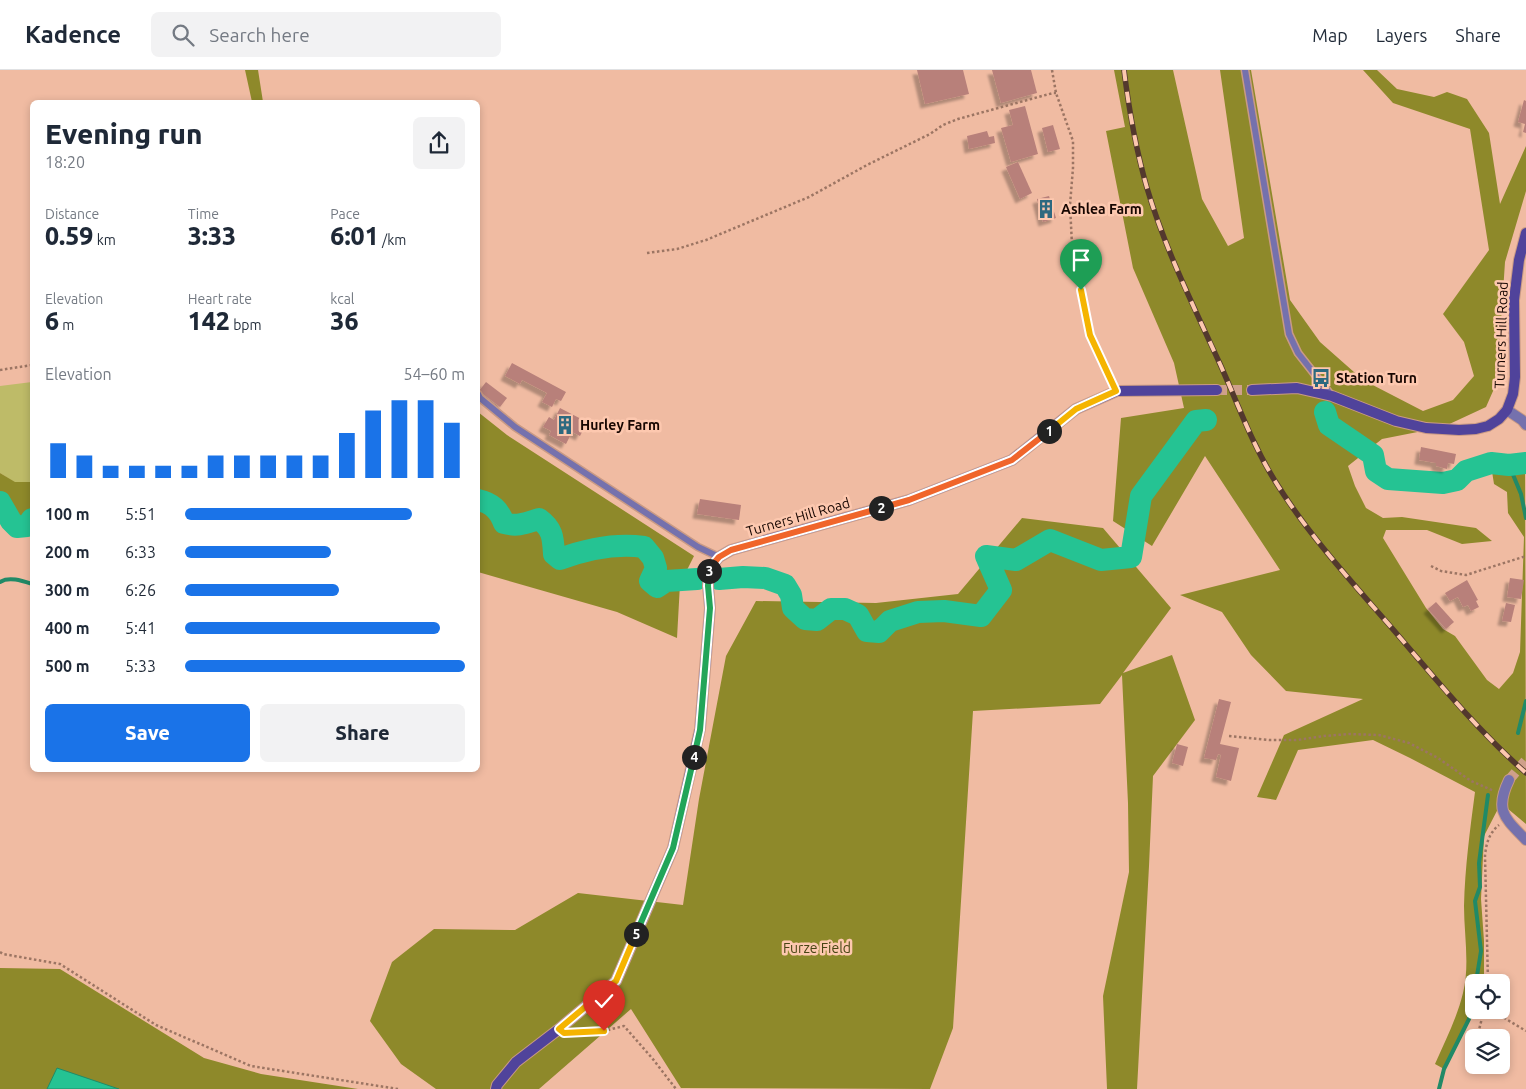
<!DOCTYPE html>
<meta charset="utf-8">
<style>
:root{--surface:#fff;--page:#f2f2f3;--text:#1f2937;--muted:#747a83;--line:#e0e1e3;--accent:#1a73e8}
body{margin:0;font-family:Ubuntu,sans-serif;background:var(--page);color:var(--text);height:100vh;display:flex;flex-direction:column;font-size:19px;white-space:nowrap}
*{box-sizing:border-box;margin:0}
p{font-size:16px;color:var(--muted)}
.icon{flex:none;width:28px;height:28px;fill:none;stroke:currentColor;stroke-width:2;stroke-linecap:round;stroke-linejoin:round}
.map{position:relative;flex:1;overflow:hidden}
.panel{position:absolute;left:30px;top:30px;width:450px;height:672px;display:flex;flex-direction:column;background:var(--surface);border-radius:8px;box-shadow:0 2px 8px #0003}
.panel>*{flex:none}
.controls{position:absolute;left:1465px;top:904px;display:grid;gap:10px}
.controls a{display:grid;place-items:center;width:45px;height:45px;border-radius:8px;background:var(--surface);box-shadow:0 2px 8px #0003;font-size:25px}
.pin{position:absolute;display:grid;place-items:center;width:42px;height:42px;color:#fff;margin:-51px -21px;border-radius:50% 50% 50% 0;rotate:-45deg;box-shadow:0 0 5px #0007}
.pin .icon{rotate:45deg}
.km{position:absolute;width:25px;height:25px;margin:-12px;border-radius:50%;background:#222;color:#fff;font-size:14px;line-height:25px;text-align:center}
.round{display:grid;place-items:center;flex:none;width:52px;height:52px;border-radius:8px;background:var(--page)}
.head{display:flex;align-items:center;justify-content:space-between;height:85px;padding:0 15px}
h1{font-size:28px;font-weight:800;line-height:38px}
.figures{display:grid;grid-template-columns:repeat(3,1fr);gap:8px;height:85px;padding:5px 15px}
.figures div{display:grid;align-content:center}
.figures b{font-size:25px;font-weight:800}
.figures small{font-size:14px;font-weight:400}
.figures p{font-size:14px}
.chart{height:140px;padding:10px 15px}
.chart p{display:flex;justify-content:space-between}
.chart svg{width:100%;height:90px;margin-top:5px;stroke:var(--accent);stroke-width:6}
.button{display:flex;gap:10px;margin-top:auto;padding:10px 15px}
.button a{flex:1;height:58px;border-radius:8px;background:var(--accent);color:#fff;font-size:20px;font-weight:800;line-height:58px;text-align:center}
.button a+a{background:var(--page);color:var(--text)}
ul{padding:0 15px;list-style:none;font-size:16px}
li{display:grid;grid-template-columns:80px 60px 1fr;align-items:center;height:38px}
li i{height:12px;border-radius:6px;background:var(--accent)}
header{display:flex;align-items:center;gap:30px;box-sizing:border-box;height:70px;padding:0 25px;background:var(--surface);border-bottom:1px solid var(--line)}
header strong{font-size:24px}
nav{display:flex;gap:28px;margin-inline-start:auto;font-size:18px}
.search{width:350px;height:45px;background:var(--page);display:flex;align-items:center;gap:12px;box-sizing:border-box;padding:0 18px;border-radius:8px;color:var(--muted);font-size:19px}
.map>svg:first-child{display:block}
</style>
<header>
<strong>Kadence</strong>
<div class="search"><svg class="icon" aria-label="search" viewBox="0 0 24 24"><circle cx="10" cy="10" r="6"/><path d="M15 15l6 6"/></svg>Search here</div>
<nav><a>Map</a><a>Layers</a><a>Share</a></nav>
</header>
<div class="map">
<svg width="1526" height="1019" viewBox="0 0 1526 1019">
<defs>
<filter id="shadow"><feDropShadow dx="-4.5" dy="4.5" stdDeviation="1" flood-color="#0004"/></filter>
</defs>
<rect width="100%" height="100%" fill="#f0bba2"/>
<polygon fill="#bebb68" points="32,312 32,412 14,412 0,403 0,316"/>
<g fill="#8e892a">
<polygon points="245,0 258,0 263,32 252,32"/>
<path d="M 1114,0 L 1173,0 L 1202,129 L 1228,176 L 1244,168 L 1220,0 L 1251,0 L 1290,230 L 1320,272 L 1363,310 L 1423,341 L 1453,330 L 1474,306 L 1464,272 L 1443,244 L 1489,180 L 1470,59 L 1393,33 L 1363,0 L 1377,0 L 1397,19 L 1434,27 L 1447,22 L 1467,29 L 1489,63 L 1500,134 L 1526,76 L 1526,121 L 1505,192 L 1497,312 L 1486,337 L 1443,357 L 1382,369 L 1348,396 L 1355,416 L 1366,438 L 1383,448 L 1402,447 L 1476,458 L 1492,471 L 1462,474 L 1427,460 L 1386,460 L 1383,468 L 1426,538 L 1443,559 L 1455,566 L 1487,610 L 1499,619 L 1513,603 L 1520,582 L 1524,467 L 1508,443 L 1507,422 L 1494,414 L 1491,395 L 1521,395 L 1525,397 L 1526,754 L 1501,733 L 1484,766 L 1481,829 L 1484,871 L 1484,910 L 1483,912 L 1474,912 L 1474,940 L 1444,999 L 1435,994 C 1445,971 1457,948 1463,923 C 1470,895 1464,864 1464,836 C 1465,797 1470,760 1475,722 L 1410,688 L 1373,670 L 1298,680 L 1276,730 L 1257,727 L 1284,665 L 1363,629 L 1286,621 L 1251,585 L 1222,542 L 1180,525 L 1280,500 L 1205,386 L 1152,476 L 1113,451 L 1121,348 L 1184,338 L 1174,293 L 1133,198 L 1106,61 L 1125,57 Z"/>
<polygon points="478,342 507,365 694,486 680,514 677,568 617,542 478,502"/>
<polygon points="0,403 15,412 32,412 32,449 27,456 17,457 11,451 0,432"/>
<polygon points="1022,448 1103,458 1171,538 1123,603 1172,585 1195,650 1153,706 1149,796 1137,1019 1107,1019 1103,926 1129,802 1128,733 1122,605 1100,634 973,641 953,958 930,1019 681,1018 631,939 539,1019 436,1019 401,994 370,951 392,892 434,859 515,860 578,823 683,835 699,729 726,586 756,531 876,533 958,524"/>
<polygon points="0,898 60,899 204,988 261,1004 358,1019 0,1019"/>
</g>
<polygon fill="#25c393" stroke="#218a67" points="57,998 119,1019 47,1019"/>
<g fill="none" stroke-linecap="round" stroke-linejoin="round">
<g stroke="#218a67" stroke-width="4">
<polyline points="1509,395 1521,424 1526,448"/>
<path d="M 0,512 C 9,506 23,511 32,514"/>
<polyline points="1518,663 1526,631"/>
<polyline points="1476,912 1481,881 1475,831 1480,817 1479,793 1488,725"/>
<polyline points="1439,1019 1444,999 1469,949 1474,927"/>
</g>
<g stroke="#25c393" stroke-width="22">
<polyline points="1325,342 1329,355 1373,385 1376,401 1388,409 1443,413 1457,410 1466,401 1491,393 1509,395 1526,393"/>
<path d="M 478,430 C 492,433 499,440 504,453 C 518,457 526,453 539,449 C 553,459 553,468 554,484 L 560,489 C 587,479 615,473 644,477 L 653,488 L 656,498 L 650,511 L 657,517 L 666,511 L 697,509"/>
<polyline points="0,432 11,451 17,457 27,456 32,449"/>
<polyline points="719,509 743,507 765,508 785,515 791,525 793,538 805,549 817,550 831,539 845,539 858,545 867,561 879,562 890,551 918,542 944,541 981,546 1001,520 986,486 1016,490 1050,470 1101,490 1131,487 1141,426 1196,351 1206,350"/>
</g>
</g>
<g fill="#b8807a" filter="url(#shadow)">
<polygon points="917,0 963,0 969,24 925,34"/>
<polygon points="992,0 1031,0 1037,23 1001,33"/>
<polygon points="1524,30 1526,31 1526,63 1523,62 1525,54 1518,52"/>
<polygon points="1025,36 1038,84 1011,92 1001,58 1013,55 1009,40"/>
<polygon points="1053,55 1060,79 1048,82 1042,58"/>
<polygon points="987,61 989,67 994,66 995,73 969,79 967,66"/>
<polygon points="1018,92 1032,123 1020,129 1006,97"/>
<polygon points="1049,126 1056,148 1043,152 1037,129"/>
<polygon points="512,293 566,322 561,331 556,329 552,337 542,332 547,323 522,310 520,314 505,306"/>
<polygon points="486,312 507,328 500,337 479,321"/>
<polygon points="560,338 587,352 580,366 572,362 566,374 549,365 551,361 543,357 549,347 554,350"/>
<polygon points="1421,377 1456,384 1454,394 1448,393 1447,399 1436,396 1436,393 1419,390"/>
<polygon points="700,429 741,435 739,450 697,444"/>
<polygon points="1510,508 1524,510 1521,529 1507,527"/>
<polygon points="1467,510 1478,530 1476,531 1479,537 1471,541 1468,535 1463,537 1458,527 1450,531 1445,523"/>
<polygon points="1436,532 1454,552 1446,559 1428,539"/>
<polygon points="1506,533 1515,535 1511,552 1502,551"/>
<polygon points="1219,629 1231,632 1220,674 1239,678 1231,711 1216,707 1221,685 1218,684 1216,690 1204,688"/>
<polygon points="1177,674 1188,677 1183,696 1172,693"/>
</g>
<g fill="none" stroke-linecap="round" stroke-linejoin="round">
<polyline stroke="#cfa08a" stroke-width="10" stroke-dasharray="10 5" stroke-linecap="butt" points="1509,710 1526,690"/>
<polyline stroke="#cfa08a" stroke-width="10" stroke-dasharray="10 5" stroke-linecap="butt" points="1217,320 1252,320"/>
<g stroke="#c99a85" stroke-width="9">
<g id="service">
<polyline points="1245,0 1289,264 1298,283 1331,325"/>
<polyline points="478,324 480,328 515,357 698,477 719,487"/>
</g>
</g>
<g stroke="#c99a85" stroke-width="12">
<g id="tertiary">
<polyline points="1507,340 1522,350 1526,355"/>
<path d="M 1509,710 C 1494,741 1505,748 1526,770"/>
</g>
</g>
<g stroke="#c99a85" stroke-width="12">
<g id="secondary">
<polyline points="1252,320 1297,318 1332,326 1396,351 1426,358 1459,360 1476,359 1488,356 1499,349 1507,340 1513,324 1515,307 1514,230 1519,190 1526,163"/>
<polyline points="496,1019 497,1015 516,992 559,959 616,911 673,778 700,659 710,538 708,516 709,499 719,487 731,480 909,430 1012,390 1076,339 1117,321 1217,320"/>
</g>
</g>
<g stroke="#9c7563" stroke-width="2.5" stroke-dasharray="2.5 2.5" stroke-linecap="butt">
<polyline points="1052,0 1056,23 1073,71 1073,98 1070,135 1072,175 1090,265 1113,313"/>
<polyline points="647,183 677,179 706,170 809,127 867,95 930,64 943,55 958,49 1053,23 1056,23"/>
<polyline points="0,300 32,295"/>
<polyline points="1431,496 1441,501 1466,505 1526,486"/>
<polyline points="1229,666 1269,670 1297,670 1324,666 1349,664 1379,665 1409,673 1438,688 1471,711 1494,721"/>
<polyline points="0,882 3,884 60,894 156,955 251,996 398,1019"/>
<path d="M 1488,912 L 1485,786 C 1486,774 1489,763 1499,755"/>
<polyline points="1491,940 1526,961"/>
<polyline points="573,963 604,961 624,956 652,988 676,1019"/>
<polyline points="1477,968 1484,940"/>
<polyline points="1500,995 1504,997"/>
</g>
<use href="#service" stroke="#7571ad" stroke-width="6"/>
<use href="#tertiary" stroke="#7571ad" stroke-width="10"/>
<use href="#secondary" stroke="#50439b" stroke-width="10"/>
<g stroke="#53382e" stroke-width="5.5">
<path id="rail" d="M 1124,0 C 1129,40 1136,80 1147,118 C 1165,179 1194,237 1220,294 C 1238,334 1252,374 1275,411 C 1307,463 1350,510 1391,557 C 1434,607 1476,659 1526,703"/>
</g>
<use href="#rail" stroke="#fdc8af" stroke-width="4" stroke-dasharray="11" stroke-linecap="butt"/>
</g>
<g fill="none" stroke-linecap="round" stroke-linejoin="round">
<g stroke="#fff" stroke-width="10">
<polyline id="split-1" points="1049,361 1076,339 1116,321 1090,265 1081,220"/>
</g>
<g stroke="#fff" stroke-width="10">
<polyline id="split-2" points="881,438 909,430 1012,390 1049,361"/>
</g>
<g stroke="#fff" stroke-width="10">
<polyline id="split-3" points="709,501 709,499 719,487 731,480 881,438"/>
</g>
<g stroke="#fff" stroke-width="10">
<polyline id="split-4" points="694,687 700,660 710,538 708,516 709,501"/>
</g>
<g stroke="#fff" stroke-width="10">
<polyline id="split-5" points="636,864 673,778 694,687"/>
</g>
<g stroke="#fff" stroke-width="10">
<polyline id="split-6" points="604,961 564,963 559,959 616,911 636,864"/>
</g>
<use href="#split-1" stroke="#f5b400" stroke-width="6"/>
<use href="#split-2" stroke="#f0652b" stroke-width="6"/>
<use href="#split-3" stroke="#f0652b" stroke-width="6"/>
<use href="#split-4" stroke="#22a559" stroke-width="6"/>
<use href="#split-5" stroke="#22a559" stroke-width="6"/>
<use href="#split-6" stroke="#f5b400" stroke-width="6"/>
</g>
<defs>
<g id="building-bare" transform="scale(1.5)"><path d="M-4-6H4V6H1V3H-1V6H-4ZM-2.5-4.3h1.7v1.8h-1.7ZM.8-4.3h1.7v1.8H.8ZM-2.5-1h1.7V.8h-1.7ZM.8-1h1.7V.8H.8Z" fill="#2d6980" stroke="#fdc8af" stroke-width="2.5" paint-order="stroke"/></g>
<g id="bus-bare" transform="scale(1.5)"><path d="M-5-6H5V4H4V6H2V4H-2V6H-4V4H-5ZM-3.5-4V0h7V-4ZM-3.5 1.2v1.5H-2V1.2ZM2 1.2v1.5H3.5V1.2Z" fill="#2d6980" stroke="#fdc8af" stroke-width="2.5" paint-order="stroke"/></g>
</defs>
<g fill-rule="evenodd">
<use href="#building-bare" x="1046" y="139"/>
<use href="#bus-bare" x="1321" y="308"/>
<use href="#building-bare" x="565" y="355"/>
</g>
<g text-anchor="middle" stroke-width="5" stroke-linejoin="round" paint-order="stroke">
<g font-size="14" font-weight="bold" fill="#170601" stroke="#fdc8af" text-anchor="start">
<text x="1061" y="144">Ashlea Farm</text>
<text x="1336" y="313">Station Turn</text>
<text x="580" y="360">Hurley Farm</text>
</g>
<g font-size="14" fill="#170601" stroke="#fdc8af">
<text transform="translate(1501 265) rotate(-88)" y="5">Turners Hill Road</text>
<text transform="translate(798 447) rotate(-16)" y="5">Turners Hill Road</text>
</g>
<g font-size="14" fill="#484513" stroke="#fdc8af">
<text x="817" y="883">Furze Field</text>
</g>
</g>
</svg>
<div class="controls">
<a><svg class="icon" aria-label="locate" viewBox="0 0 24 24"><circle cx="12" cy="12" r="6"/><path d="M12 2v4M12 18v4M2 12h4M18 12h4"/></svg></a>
<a><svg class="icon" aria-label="layers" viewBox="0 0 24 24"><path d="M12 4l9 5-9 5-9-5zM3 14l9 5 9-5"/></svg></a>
</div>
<div class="pin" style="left:1081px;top:220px;background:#1e9e55"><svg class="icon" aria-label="arrive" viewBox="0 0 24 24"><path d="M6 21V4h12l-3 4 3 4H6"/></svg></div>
<div class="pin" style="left:604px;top:961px;background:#d93025"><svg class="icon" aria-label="check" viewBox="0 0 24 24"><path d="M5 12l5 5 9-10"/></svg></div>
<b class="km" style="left:1049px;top:361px">1</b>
<b class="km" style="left:881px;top:438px">2</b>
<b class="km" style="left:709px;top:501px">3</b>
<b class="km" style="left:694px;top:687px">4</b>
<b class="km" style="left:636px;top:864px">5</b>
<section class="panel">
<div class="head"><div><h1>Evening run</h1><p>18:20</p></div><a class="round"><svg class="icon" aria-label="share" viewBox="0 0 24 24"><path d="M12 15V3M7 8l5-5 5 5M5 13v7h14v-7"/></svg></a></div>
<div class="figures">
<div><p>Distance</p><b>0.59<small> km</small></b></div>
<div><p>Time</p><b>3:33</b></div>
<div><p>Pace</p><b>6:01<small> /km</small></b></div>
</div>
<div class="figures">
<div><p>Elevation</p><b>6<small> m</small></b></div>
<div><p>Heart rate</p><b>142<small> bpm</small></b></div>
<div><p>kcal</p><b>36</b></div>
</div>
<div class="chart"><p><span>Elevation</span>54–60 m</p>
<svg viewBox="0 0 160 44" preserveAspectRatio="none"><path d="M5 44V27M15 44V33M25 44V38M35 44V38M45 44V38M55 44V38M65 44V33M75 44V33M85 44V33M95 44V33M105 44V33M115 44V22M125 44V11M135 44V6M145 44V6M155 44V17"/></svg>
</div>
<ul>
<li><b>100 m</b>5:51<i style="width:81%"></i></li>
<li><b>200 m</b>6:33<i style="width:52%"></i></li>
<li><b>300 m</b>6:26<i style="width:55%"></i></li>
<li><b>400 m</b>5:41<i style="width:91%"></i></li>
<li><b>500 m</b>5:33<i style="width:100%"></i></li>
</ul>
<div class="button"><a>Save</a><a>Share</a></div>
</section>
</div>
